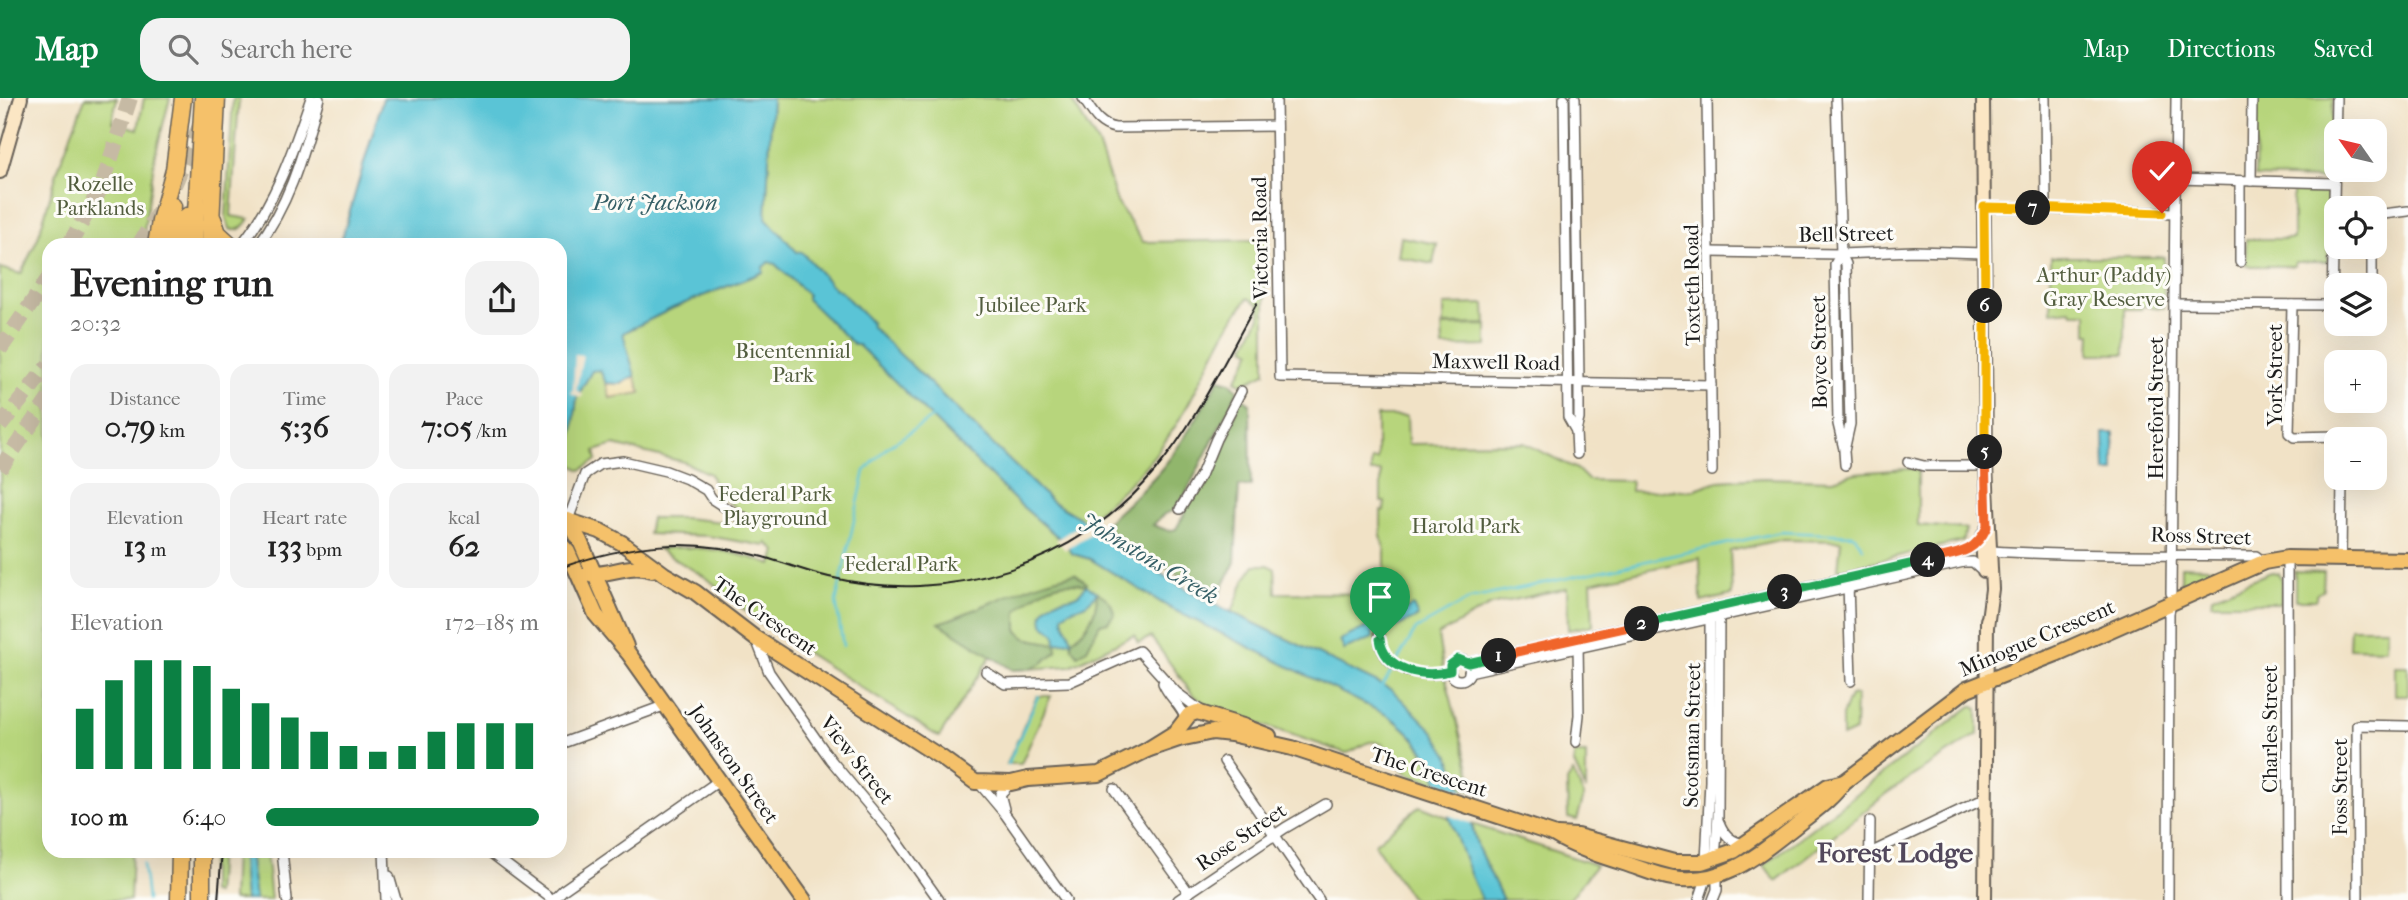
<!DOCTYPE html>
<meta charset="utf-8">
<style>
:root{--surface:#fff;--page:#f2f2f2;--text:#222;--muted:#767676;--accent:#0b8043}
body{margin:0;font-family:"IM FELL French Canon",serif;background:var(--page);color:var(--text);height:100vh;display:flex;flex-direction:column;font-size:26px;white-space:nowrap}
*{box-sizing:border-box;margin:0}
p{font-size:23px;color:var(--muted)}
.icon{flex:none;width:38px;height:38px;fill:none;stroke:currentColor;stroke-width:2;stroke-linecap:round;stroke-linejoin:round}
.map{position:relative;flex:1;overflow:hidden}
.details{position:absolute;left:42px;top:140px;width:525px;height:620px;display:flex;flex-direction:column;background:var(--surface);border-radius:21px;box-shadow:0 7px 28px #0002}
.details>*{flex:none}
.needle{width:46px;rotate:304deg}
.controls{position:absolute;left:2324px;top:21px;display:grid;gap:14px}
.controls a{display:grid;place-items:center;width:63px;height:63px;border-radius:14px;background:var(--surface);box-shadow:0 7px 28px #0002;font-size:35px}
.pin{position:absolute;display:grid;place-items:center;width:60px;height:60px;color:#fff;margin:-72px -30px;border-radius:50% 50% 50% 0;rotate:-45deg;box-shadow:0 0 7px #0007}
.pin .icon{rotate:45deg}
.km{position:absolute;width:35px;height:35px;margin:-18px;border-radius:50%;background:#222;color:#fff;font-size:19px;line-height:35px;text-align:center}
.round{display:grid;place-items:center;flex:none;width:74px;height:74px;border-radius:21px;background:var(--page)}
.head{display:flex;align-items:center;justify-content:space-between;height:119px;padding:0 28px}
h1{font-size:38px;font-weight:700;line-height:52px}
.stats{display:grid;grid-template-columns:repeat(3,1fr);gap:10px;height:119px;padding:7px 28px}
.stats div{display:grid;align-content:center;border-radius:18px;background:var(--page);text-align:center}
.stats b{font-size:30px;font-weight:700}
.stats small{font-size:19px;font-weight:400}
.stats p{font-size:19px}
.chart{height:196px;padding:14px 28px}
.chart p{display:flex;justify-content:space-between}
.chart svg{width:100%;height:126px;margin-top:7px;stroke:var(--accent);stroke-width:6}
ul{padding:0 28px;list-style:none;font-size:23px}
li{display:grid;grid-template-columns:112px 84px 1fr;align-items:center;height:52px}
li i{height:18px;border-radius:9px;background:var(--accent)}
header{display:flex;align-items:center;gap:42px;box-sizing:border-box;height:98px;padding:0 35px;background:var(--accent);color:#fff}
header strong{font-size:33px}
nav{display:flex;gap:38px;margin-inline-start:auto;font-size:24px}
.search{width:490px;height:63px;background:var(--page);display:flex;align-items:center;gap:18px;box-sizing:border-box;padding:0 24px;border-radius:21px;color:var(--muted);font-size:26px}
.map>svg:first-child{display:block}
</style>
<header>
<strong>Map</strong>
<div class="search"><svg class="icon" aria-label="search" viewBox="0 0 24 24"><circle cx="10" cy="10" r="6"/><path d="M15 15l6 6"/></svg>Search here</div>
<nav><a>Map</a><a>Directions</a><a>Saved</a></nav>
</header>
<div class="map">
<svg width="2408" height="802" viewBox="0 0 2408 802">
<rect width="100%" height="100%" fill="#fdfcf7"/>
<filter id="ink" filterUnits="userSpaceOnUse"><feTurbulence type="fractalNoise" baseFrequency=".0143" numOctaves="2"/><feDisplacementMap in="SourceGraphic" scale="14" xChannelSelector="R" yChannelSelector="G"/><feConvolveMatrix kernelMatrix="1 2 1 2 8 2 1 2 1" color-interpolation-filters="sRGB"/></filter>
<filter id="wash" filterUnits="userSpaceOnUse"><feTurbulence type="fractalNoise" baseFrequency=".00686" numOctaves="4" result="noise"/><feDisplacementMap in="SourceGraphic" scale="28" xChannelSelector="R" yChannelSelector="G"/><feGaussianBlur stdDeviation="1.57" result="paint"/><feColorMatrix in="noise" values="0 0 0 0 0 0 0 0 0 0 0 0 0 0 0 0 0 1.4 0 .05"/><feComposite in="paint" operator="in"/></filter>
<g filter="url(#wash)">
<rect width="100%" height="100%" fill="#f1e2c6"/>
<g fill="#b7d57c" stroke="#6a784c" stroke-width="2">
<polygon points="85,0 117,0 112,24 138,31 144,0 170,0 155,58 142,147 49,147 49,752 132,753 130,802 0,802 0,170 21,176 38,140 59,68"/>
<path d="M 233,0 L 239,0 L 231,118 L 249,121 C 244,128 239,135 230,131 L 226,119 Z"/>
<path d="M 772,0 L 1070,0 L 1098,46 L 1117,104 L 1143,144 L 1265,142 L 1265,275 L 1243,286 L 1236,282 L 1252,253 L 1245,249 L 1260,219 L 1260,207 L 1248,200 C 1221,234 1206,275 1185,312 C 1160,357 1126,393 1085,423 L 1051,403 L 903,259 L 932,320 L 1016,403 L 1058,439 L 1073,456 L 1090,461 L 1172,511 L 1387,617 C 1413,634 1429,656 1439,686 C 1429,682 1411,679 1403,672 C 1391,663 1390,643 1371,644 C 1361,645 1356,654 1346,655 L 1212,610 L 1193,597 L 1151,539 L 1138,545 L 1134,537 L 1070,568 L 1013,572 L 991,558 L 939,639 L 760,525 L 708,481 L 658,451 C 697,447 736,453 772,467 L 776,453 L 767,445 L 765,448 L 708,438 L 648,436 L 651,420 L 684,420 L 743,426 L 746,421 L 739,412 L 717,396 L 710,376 L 684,364 L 614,347 L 595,353 L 597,362 L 581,372 L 569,365 L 577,299 L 592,272 L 600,272 L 606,285 L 621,286 L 623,235 L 673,210 L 763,174 Z"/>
<polygon points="2257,0 2333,0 2330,72 2327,78 2321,81 2255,79"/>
<polygon points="2293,91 2326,93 2328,95 2328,164 2295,164 2294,168 2246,168 2246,141 2293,141"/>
<polygon points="1401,139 1437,146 1433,166 1398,159"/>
<polygon points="2051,159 2164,159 2164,210 2142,208 2141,211 2125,211 2125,256 2090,256 2091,236 2087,236 2087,215 2072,215 2071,212 2051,214"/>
<polygon points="1485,206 1486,226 1444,227 1444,207"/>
<polygon points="1487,227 1487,248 1443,249 1442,228"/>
<polygon points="1377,318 1407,318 1408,346 1524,345 1577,371 1588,382 1631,383 1631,393 1692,392 1718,383 1764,380 1833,382 1855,375 1918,370 1918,427 1966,431 1963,443 1838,472 1841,443 1779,442 1730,453 1732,497 1701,504 1700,460 1591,484 1593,527 1568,532 1567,490 1491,507 1438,537 1443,570 1470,674 1476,685 1490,697 1462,690 1449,658 1392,592 1232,514 1245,481 1255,467 1268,467 1275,471 1276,495 1385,496 1385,453 1381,438 1381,413 1384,413 1385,404 1381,404 1381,374 1371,374 1371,362 1377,362"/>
<polygon points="2181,468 2236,470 2181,494"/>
<polygon points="2295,473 2324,474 2323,492 2316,496 2316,502 2295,502"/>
<polygon points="2271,474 2278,475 2281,480 2281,505 2212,505 2213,498"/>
<polygon points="2350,530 2387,530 2386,551 2349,550"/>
<rect x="2395" y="568" width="13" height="29"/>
<polygon points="1856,597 1855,633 1842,639 1842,618 1850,598"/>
<polygon points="1037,598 1051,598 1021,666 1007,666"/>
<polygon points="1971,608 1978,611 1978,636 1894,690 1776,783 1764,767"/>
<polygon points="1574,656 1586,656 1586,692 1574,666"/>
<polygon points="1573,674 1584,698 1577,722 1568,720 1567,683"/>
<polygon points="1420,708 1450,720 1482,802 1413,802 1374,746"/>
<polygon points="1472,726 1596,767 1569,802 1503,802 1478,750"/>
<polygon points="211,753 219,753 216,796 211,795"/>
<polygon points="234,753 241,753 245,802 232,802"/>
<polygon points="249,753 266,753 271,802 255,802"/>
</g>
<g fill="#91b66c" stroke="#566944" stroke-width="2">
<path d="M 1219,281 L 1230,284 L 1238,292 L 1185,397 L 1173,413 L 1164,416 L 1153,427 L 1169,433 L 1176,431 L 1186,413 L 1183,410 L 1207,378 L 1214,362 L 1221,360 L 1241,299 L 1250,305 L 1251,388 L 1239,388 L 1235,464 L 1219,497 C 1187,479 1125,455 1105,426 C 1125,408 1146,390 1163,369 C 1185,342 1202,311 1219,281 Z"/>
<path d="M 1075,476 L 1087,485 L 1086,487 C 1057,480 1037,493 1017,513 L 1017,532 L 1025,540 L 1056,546 L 1057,553 L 1041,566 L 1029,571 L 1013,572 L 939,525 C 985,510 1028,484 1075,476 Z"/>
<path d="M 1097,494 C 1107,500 1113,504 1114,517 L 1108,524 L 1100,526 L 1087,551 L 1078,557 L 1072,549 L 1071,543 C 1089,531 1097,514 1097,494 Z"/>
</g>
<polygon fill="#eeda9e" stroke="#857b5d" stroke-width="2" points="635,278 641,295 610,300 606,285 621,286"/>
<g fill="#5ac4d6" stroke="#3b7079" stroke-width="2">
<path d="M 383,0 L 772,0 L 766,120 L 797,154 L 802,154 L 835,191 L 839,192 L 871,224 L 872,229 L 1051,403 L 1085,423 L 1095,437 L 1204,501 L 1392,592 L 1434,634 L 1449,658 L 1462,690 L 1478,750 L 1503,802 L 1482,802 C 1469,776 1459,748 1450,721 C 1435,675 1430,645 1387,617 L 1172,511 L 1090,461 L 1073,456 L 1058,439 L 1016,403 L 858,247 L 854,247 L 807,201 L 807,196 L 775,166 L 769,164 L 763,169 L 763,174 L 673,210 L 623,235 L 635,278 L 621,286 L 606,285 L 600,272 L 592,273 L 577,299 L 570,358 L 560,362 L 560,147 L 340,147 Z"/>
<polygon points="2104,335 2114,335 2114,374 2105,374"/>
<path d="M 1086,487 L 1097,494 C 1084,514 1077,505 1063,517 C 1062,527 1071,532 1071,543 L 1056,545 L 1055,536 L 1043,526 L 1042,516 C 1045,512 1046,508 1050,506 C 1065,495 1074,507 1086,487 Z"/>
<polygon points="1413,508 1418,519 1387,533 1387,520"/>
<polygon points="1373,526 1373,540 1344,552 1340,542"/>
<polygon points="241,753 249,753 255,802 245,802"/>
</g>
<g fill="#f1e2c6">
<polygon points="575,256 583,257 576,292 583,296 581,300 571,295 573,291"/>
<polygon points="1088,421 1096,432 1065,452 1056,442"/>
<polygon points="1435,684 1466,694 1473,726 1445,716"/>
</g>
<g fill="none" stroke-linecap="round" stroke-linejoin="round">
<g stroke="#5ac4d6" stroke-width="2.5">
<polyline points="843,548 836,504 865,373 886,350 933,319"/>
<polyline points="1382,589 1416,531 1470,501 1781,434 1854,437 1863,450"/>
<polyline points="1008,666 1038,598"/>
<polyline points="143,766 147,802"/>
<polyline points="355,802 374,800"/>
</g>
</g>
</g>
<g filter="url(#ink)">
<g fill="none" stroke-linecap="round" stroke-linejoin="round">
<g stroke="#c6baa4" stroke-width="16" stroke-dasharray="16 8" stroke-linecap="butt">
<polyline points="174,87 200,28"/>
<polyline points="69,147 102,88 130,0"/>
<polyline points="139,147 161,110"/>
<polyline points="0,251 49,180"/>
<polyline points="0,328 49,267"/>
<polyline points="0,371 49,301"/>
</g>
<g stroke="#676158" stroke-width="12">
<g id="street">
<path d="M 1083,0 C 1092,13 1098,27 1115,30 L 1276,28"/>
<polyline points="1276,0 1280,279 1711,287"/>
<polyline points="1564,0 1568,319 1576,333"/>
<polyline points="1575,0 1579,283 1579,321 1576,333 1577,356"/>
<polyline points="1707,0 1712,373"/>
<polyline points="1836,0 1841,156 1846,166 1850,326 1844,353 1845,367"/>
<polyline points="2045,0 2046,110"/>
<polyline points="2175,81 2334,85"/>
<polyline points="2240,83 2240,164"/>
<polyline points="2251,83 2252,0"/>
<polyline points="1984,109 2175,115"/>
<polyline points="2375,117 2408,113"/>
<path d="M 241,147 C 276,104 293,52 311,0"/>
<path d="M 258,147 C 291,104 304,51 319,0"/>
<polyline points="2372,149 2372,187"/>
<polyline points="1709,154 1841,156 1914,153 1984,155"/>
<polyline points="1841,156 1835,166 1838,326 1844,351"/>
<polyline points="2174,206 2336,207"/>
<polyline points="2292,207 2289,335 2294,339 2337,338 2342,341"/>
<polyline points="2332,207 2336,0"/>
<polyline points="1908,364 1924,368 1986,368"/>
<polyline points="1180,411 1202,375 1216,341 1241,293"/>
<polyline points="568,422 585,376 600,366 623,363 666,373 687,381 706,392 712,401 740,419 744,419"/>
<path d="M 1992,453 C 2080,459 2168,456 2256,458 L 2264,464"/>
<polyline points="2287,460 2288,802"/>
<polyline points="2341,461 2342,380"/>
<polyline points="1848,485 1851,583"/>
<polyline points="2171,495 2176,0"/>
<path d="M 1380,514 C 1380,525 1378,537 1381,548 C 1389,575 1427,579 1450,574"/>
<polyline points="756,541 769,574 830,661 890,733 939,802"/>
<circle cx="1460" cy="572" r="10"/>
<polyline points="1468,565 1961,454 1973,449 1982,440"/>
<polyline points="986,574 1005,586 1070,584 1139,553 1176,594 1204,615"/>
<polyline points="1469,574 1964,464 1973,464 1983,473"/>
<path d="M 1163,585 C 1169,600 1182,607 1186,622"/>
<polyline points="1576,644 1579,617 1578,544"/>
<polyline points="560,646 666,607"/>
<polyline points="1224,663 1319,802"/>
<polyline points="979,685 1005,716 1066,802"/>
<polyline points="1114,691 1189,795"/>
<polyline points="1004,711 1000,696 1011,685"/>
<path d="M 1719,724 C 1724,737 1731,744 1745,746"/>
<polyline points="282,752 287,802"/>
<polyline points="384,752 386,802"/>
<polyline points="487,752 553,802"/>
<polyline points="1870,755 1986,700"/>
<polyline points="1715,761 1718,718 1719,514"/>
<polyline points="1706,763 1710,683 1710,516"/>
<polyline points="389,778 396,802"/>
<polyline points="553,802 563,792 720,682"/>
<polyline points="1178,802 1285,730 1326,706"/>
<polyline points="1699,802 1706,781"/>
<polyline points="1713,802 1717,792 1717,778"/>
<polyline points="1869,802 1870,723"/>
<polyline points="2168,802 2169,515 2171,505"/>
<polyline points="2358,802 2357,627 2408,628"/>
</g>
</g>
<g stroke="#676158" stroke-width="16">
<g id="secondary">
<polyline points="1983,0 1986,368 1992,491 1987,529"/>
<polyline points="0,74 21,0"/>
<polyline points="1984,473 1982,440 1988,429"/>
<polyline points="1985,802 1987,522"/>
</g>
</g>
<g stroke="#676158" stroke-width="18">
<g id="primary">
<polyline points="560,420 600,433 622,445 664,476 695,494 755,540 942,660 975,684 1011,685 1028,681 1099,676 1147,652 1176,634 1189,617 1197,614 1243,628 1269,638"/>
<polyline points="568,422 580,443 626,548"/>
<polyline points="560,445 568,454 596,517 629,556 804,802"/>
<path d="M 587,476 C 611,478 628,464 652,472"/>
<path d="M 1147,652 L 1179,641 L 1213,634 L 1231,636 L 1292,650 L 1553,736 C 1576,750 1601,758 1627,766 C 1642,771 1658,778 1673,780 C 1722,788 1757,758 1793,730 C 1811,715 1831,703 1844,684 L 1967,591 L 2056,556 L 2264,464 L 2287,460 L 2408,462"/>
<polyline points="1557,737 1577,738 1674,764 1702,764 1734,753 1828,688 1844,684"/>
</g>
</g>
<g stroke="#676158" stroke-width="19">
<g id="highway">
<polyline points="213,121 218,135 231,147"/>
<polyline points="156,147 160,123 174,72 183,0"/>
<polyline points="168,147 173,108"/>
<polyline points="182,147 187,118"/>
<polyline points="194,147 203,0"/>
<polyline points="210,147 217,0"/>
<polyline points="179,802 180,752"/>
<polyline points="202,802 202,752"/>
</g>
</g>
<use href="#street" stroke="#fff" stroke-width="9"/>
<use href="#secondary" stroke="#fbe6c4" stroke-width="12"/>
<use href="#primary" stroke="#f5c16b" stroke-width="14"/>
<use href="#highway" stroke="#f5c16b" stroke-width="16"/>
<g stroke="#1c1c1c" stroke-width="2">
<path d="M 560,470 C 630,445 691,439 763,459 C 785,465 806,474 829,479 C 948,508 1077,467 1155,373 C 1197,323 1225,261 1257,205"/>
<polyline points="218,802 222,752"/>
</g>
</g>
</g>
<g fill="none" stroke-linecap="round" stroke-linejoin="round" filter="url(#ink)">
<g stroke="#fff" stroke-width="14">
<path id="split-1" d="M 1380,541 C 1384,573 1424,580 1450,573 L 1450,567 L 1458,561 L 1468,565 L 1499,558"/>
</g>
<g stroke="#fff" stroke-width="14">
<polyline id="split-2" points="1499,558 1642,526"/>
</g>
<g stroke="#fff" stroke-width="14">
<polyline id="split-3" points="1642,526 1785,494"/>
</g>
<g stroke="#fff" stroke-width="14">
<polyline id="split-4" points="1785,494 1928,462"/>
</g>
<g stroke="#fff" stroke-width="14">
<path id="split-5" d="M 1928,462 C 1956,455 1974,457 1987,429 L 1985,354"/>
</g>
<g stroke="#fff" stroke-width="14">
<polyline id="split-6" points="1985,208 1985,354"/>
</g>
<g stroke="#fff" stroke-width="14">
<polyline id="split-7" points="1985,208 1984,109 2033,110"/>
</g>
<g stroke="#fff" stroke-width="14">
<polyline id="split-8" points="2033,110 2162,115"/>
</g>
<use href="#split-1" stroke="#22a559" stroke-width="9"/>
<use href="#split-2" stroke="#f0652b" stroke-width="9"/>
<use href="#split-3" stroke="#22a559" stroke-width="9"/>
<use href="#split-4" stroke="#22a559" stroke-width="9"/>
<use href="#split-5" stroke="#f0652b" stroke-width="9"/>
<use href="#split-6" stroke="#f5b400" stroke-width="9"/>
<use href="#split-7" stroke="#f5b400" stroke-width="9"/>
<use href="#split-8" stroke="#f5b400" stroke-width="9"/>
</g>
<g text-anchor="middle" stroke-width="6" stroke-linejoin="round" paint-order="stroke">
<g font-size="21" fill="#525d3e" stroke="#fdfcf7">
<text x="100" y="93">Rozelle<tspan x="100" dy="24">Parklands</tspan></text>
<text x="2104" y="184">Arthur (Paddy)<tspan x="2104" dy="24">Gray Reserve</tspan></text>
<text x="1032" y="214">Jubilee Park</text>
<text x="793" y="260">Bicentennial<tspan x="793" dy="24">Park</tspan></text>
<text x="775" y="403">Federal Park<tspan x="775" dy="24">Playground</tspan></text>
<text x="1466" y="435">Harold Park</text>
<text x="901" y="473">Federal Park</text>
</g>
<g font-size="21" fill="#1c1c1c" stroke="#fdfcf7">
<text transform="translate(1846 136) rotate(-1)" y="7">Bell Street</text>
<text transform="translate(1260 140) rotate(-91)" y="7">Victoria Road</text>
<text transform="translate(1692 187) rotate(-91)" y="7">Toxteth Road</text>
<text transform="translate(1819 254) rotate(-91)" y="7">Boyce Street</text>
<text transform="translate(1496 264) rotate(1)" y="7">Maxwell Road</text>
<text transform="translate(2275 277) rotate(-90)" y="7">York Street</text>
<text transform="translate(2156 310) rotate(-90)" y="7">Hereford Street</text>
<text transform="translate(2201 438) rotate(2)" y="7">Ross Street</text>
<text transform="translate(765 518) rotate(35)" y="7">The Crescent</text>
<text transform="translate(2037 540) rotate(-23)" y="7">Minogue Crescent</text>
<text transform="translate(2270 631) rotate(-90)" y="7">Charles Street</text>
<text transform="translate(1692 637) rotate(-89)" y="7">Scotsman Street</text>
<text transform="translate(857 662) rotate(52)" y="7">View Street</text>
<text transform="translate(734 666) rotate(55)" y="7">Johnston Street</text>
<text transform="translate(1429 674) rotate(18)" y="7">The Crescent</text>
<text transform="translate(2340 689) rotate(-90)" y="7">Foss Street</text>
<text transform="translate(1241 739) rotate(-34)" y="7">Rose Street</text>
</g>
<g font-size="23" font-style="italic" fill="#355f66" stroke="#fdfcf7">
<text x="655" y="112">Port Jackson</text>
<text transform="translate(1150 460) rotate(31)" y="8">Johnstons Creek</text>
</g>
<g font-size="28" font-weight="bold" fill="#52485c" stroke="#fdfcf7">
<text x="1895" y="764">Forest Lodge</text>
</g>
</g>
</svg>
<div class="controls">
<a><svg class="needle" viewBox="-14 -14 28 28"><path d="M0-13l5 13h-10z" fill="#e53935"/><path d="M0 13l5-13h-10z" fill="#767676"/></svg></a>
<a><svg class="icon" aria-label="locate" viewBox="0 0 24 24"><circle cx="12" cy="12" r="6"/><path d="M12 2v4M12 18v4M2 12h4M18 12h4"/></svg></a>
<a><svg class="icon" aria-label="layers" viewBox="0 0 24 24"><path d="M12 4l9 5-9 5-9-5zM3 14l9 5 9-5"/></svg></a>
<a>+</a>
<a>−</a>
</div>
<div class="pin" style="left:1380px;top:541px;background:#1e9e55"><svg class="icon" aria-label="arrive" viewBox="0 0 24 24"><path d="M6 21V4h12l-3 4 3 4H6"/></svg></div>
<div class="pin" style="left:2162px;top:115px;background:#d93025"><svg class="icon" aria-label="check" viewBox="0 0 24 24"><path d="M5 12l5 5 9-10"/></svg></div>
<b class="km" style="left:1499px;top:558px">1</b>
<b class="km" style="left:1642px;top:526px">2</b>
<b class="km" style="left:1785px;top:494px">3</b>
<b class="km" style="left:1928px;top:462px">4</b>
<b class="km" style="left:1985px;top:354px">5</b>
<b class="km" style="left:1985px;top:208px">6</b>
<b class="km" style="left:2033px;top:110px">7</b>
<section class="details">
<div class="head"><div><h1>Evening run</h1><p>20:32</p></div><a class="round"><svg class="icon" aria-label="share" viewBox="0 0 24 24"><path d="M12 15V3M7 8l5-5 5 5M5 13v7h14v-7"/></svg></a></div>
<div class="stats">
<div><p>Distance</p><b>0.79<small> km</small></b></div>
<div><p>Time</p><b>5:36</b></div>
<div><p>Pace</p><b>7:05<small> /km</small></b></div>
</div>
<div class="stats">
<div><p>Elevation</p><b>13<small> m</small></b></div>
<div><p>Heart rate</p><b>133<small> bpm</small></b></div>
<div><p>kcal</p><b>62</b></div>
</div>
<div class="chart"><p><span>Elevation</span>172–185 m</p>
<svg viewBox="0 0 160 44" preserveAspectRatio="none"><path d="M5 44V23M15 44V13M25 44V6M35 44V6M45 44V8M55 44V16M65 44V21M75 44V26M85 44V31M95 44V36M105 44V38M115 44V36M125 44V31M135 44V28M145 44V28M155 44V28"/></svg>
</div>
<ul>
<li><b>100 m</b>6:40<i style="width:100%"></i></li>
</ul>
</section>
</div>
